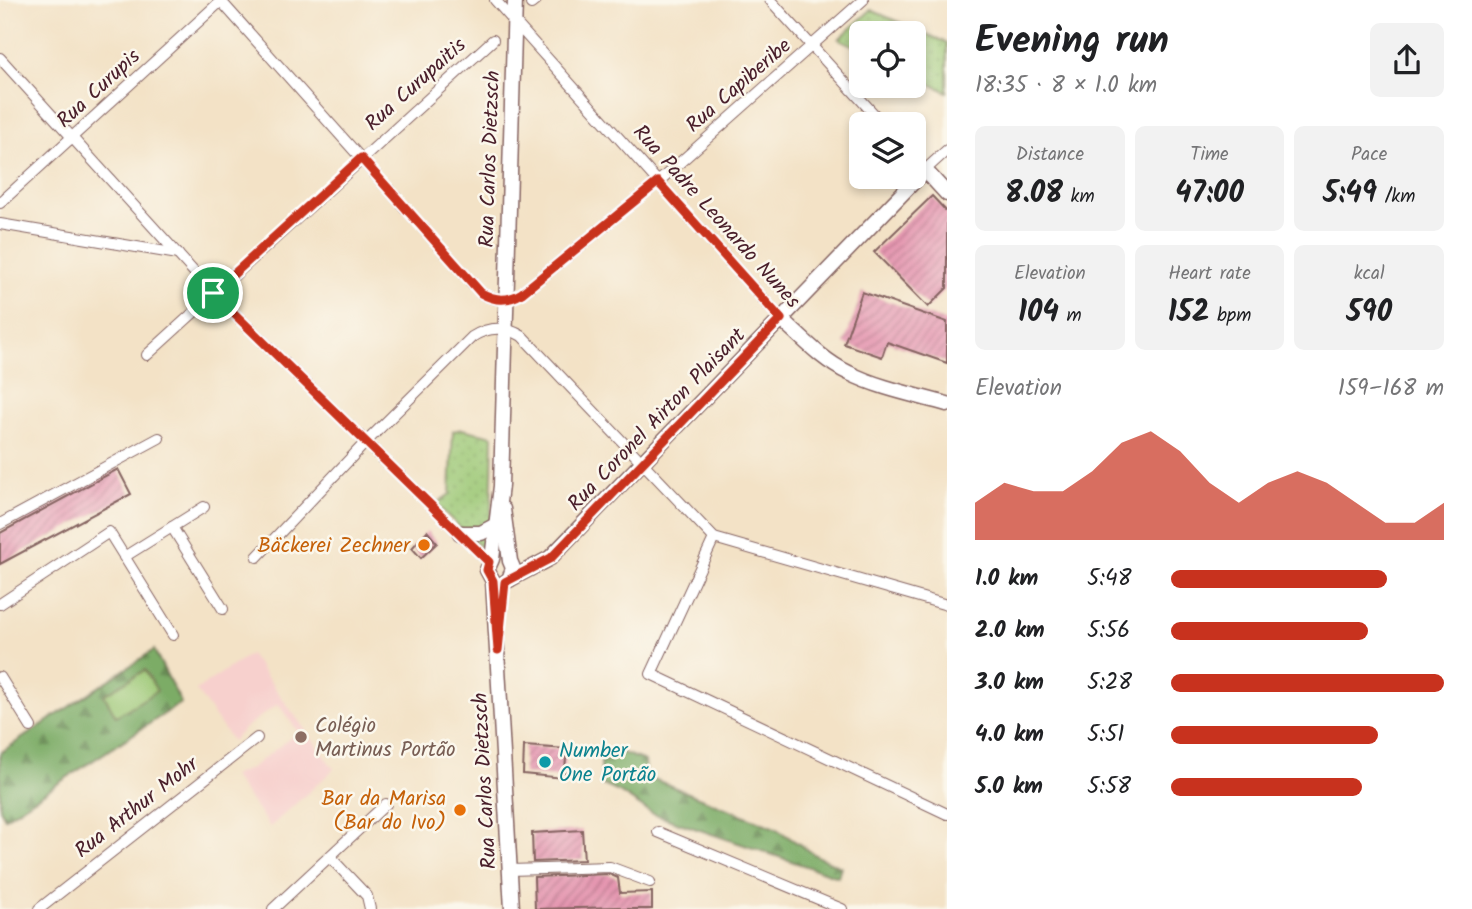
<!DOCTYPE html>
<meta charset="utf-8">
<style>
:root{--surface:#fff;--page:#f2f2f2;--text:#202124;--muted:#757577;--accent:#c8321e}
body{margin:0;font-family:Kalam,sans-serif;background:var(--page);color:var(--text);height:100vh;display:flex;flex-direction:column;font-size:26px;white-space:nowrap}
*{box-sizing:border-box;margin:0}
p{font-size:23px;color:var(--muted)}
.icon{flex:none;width:38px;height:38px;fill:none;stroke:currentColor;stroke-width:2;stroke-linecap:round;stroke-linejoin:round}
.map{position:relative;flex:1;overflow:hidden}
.drawer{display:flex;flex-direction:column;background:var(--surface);width:525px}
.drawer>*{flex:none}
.tools{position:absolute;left:849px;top:21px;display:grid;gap:14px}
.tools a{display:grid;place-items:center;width:77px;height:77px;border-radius:10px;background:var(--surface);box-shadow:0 4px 10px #0003;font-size:35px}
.pin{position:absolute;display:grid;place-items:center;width:60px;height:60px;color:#fff;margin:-30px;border:4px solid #fff;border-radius:50%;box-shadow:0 2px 7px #0007}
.round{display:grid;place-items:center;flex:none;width:74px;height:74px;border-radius:10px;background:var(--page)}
.head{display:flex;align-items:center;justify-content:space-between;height:119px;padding:0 28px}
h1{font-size:38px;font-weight:800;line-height:52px}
.figures{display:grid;grid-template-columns:repeat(3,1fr);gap:10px;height:119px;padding:7px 28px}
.figures div{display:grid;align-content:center;border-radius:10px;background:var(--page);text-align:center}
.figures b{font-size:30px;font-weight:800}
.figures small{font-size:19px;font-weight:400}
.figures p{font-size:19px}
.chart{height:196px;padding:14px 28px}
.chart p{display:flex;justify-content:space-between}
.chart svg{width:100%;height:126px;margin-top:7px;fill:var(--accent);opacity:.7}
ul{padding:0 28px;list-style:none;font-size:23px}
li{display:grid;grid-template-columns:112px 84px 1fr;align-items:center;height:52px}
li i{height:18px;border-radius:9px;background:var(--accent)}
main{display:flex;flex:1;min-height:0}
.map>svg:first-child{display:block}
</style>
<main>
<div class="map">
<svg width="947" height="909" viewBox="0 0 947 909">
<defs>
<pattern id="grass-dots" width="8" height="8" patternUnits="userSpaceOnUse" patternTransform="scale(1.75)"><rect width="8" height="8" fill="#9bc774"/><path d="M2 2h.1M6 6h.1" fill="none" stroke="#87aa65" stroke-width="1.8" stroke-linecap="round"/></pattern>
<pattern id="forest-firs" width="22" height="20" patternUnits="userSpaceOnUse" patternTransform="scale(1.75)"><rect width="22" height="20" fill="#7cac66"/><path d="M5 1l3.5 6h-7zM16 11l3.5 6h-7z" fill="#688b54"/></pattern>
<pattern id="building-hatch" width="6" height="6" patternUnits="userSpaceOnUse" patternTransform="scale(1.75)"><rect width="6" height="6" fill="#e38eab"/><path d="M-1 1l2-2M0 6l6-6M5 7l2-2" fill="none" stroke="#ba738b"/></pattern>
</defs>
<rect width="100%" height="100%" fill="#fbf7ec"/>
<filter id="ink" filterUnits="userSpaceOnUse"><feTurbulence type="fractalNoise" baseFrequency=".0143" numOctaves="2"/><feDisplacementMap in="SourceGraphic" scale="14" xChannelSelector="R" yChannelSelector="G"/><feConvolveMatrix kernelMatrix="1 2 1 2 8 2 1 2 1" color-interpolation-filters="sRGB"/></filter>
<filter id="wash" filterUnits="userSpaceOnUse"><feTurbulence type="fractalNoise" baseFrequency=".00686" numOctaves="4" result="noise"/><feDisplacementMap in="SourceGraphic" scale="28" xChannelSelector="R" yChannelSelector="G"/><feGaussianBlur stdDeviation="1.57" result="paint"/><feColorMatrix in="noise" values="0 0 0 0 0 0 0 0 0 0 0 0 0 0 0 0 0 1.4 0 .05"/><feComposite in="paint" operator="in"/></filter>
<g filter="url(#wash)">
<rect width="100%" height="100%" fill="#f3e2c6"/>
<polygon fill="#f7d0cd" points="250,654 334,769 270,827 232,776 251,768 298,732 278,704 246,727 232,741 196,690"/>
<g fill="url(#grass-dots)" stroke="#727350" stroke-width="2">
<polygon points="871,10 947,43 947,92 914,76 914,33 861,33 861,49 839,39"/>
<polygon points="462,429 493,436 490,557 436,504 450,494 453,431"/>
</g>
<g fill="url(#forest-firs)" stroke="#636648" stroke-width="2">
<polygon points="154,650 181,703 5,818 0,809 0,753"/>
<polygon points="620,752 645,761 646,776 775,828 817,856 841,867 838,877 653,814 619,792 601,784 601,755"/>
</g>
<polygon fill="#9bc774" stroke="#727350" stroke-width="2" points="145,670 157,691 116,716 104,695"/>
<g id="blocks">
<g fill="url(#building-hatch)">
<polygon points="932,196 947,212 947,288 928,307 874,252"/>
<polygon points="862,292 947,322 947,363 887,342 882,357 844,344"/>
<polygon points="118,469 131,494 0,564 0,533"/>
<polygon points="427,531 437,543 421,558 412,548"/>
<polygon points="524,746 567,749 564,778 523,774"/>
<polygon points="582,830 584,860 533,862 532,833"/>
<polygon points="609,874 618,878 620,893 652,892 652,909 620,909 620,907 535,909 534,877"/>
</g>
</g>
</g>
<g filter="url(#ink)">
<use href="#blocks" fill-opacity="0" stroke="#856361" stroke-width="2"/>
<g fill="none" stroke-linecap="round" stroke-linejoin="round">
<g stroke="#856361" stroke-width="12">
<g id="street">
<path d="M 220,0 L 481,293 C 495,301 508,302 522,293 L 658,182 L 863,0"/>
<polyline points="495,0 781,319"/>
<polyline points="770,0 883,124"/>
<polyline points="531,4 536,0"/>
<polyline points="0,58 213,293 489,562"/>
<polyline points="914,158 925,170 947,150"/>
<polyline points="0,203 222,0"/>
<polyline points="0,224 178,254"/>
<polyline points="147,355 493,40"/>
<polyline points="0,524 159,438"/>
<polyline points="172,527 223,609"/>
<polyline points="714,538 651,674 947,814"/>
<polyline points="124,557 204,507"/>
<path d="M 257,557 L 366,442 L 472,337 C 489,326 505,326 522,336 L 714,538 L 947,605"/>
<polyline points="0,604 109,532 173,635"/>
<polyline points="0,677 31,727"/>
<polyline points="658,832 842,909"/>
<polyline points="330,857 367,896 370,909"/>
<polyline points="510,870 610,867 650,882"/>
<polyline points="39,909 257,738"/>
<polyline points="273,909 386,804"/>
</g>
</g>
<g stroke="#856361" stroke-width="17">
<g id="secondary">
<path d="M 781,319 C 802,338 823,361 849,373 C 879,388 915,395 947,404"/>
<polyline points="503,509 510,561 513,568 509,580"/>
<polyline points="460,533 481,533 496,525"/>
<polyline points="505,582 550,558 925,170 947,194"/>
<polyline points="512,909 493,581 487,570 492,559 501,486 515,0"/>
</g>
</g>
<use href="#street" stroke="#fff" stroke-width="10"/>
<use href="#secondary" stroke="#fff" stroke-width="14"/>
</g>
</g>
<g fill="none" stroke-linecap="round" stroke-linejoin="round" filter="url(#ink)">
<g stroke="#fff" stroke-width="14">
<path id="route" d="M 361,158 L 481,293 C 495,301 508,302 522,293 L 658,182 L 781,319 L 551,558 L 505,582 L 498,650 L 493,581 L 487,570 L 489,562 L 213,293 Z"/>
</g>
<use href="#route" stroke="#c8321e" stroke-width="9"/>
</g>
<g fill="#e8710a" stroke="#fbf7ec" stroke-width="2.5">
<circle cx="424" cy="545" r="7"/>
<circle cx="460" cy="810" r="7"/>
</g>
<circle fill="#8d6e63" stroke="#fbf7ec" stroke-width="2.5" cx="301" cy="737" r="7"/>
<circle fill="#0f9aa8" stroke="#fbf7ec" stroke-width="2.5" cx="545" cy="762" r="7"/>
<g text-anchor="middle" stroke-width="5" stroke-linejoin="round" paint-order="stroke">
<g font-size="21" fill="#4a1f2b" stroke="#fbf7ec">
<text transform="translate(415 84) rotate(-42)" y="7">Rua Curupaitis</text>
<text transform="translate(738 85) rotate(-41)" y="7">Rua Capiberibe</text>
<text transform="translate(98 88) rotate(-43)" y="7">Rua Curupis</text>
<text transform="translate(489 159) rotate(-88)" y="7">Rua Carlos Dietzsch</text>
<text transform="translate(717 216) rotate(48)" y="7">Rua Padre Leonardo Nunes</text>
<text transform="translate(656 419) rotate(-46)" y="7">Rua Coronel Airton Plaisant</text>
<text transform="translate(484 781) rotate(-93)" y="7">Rua Carlos Dietzsch</text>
<text transform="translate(136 807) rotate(-38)" y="7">Rua Arthur Mohr</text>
</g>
<g font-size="21" fill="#c56008" stroke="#fbf7ec" text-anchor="end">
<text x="410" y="552">Bäckerei Zechner</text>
<text x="446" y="805">Bar da Marisa<tspan x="446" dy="24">(Bar do Ivo)</tspan></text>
</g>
<g font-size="21" fill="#785e54" stroke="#fbf7ec" text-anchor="start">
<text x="315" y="732">Colégio<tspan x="315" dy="24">Martinus Portão</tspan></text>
</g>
<g font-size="21" fill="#0d838f" stroke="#fbf7ec" text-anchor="start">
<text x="559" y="757">Number<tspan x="559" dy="24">One Portão</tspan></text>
</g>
</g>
</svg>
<div class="tools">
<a><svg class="icon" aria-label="locate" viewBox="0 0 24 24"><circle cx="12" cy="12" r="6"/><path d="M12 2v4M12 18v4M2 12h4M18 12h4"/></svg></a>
<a><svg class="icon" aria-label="layers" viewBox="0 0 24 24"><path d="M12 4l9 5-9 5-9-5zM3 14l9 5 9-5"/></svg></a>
</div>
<div class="pin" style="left:213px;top:293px;background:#1e9e55"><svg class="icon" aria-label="arrive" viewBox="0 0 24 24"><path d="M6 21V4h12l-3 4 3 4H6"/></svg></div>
</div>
<section class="drawer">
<div class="head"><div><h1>Evening run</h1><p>18:35 · 8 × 1.0 km</p></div><a class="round"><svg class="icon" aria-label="share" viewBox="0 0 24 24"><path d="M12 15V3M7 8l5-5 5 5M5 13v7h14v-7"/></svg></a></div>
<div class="figures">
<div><p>Distance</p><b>8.08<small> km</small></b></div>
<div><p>Time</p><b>47:00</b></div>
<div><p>Pace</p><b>5:49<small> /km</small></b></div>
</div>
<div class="figures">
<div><p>Elevation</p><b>104<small> m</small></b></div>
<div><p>Heart rate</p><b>152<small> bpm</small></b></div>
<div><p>kcal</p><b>590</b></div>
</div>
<div class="chart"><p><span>Elevation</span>159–168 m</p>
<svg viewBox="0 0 160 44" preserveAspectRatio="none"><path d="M0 44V31L10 24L20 27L30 27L40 20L50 10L60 6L70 13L80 24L90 31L100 24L110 20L120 24L130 31L140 38L150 38L160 31V44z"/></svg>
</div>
<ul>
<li><b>1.0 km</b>5:48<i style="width:79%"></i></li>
<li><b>2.0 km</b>5:56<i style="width:72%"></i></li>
<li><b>3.0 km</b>5:28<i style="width:100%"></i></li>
<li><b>4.0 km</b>5:51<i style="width:76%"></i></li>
<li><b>5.0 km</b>5:58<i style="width:70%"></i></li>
</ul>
</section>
</main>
